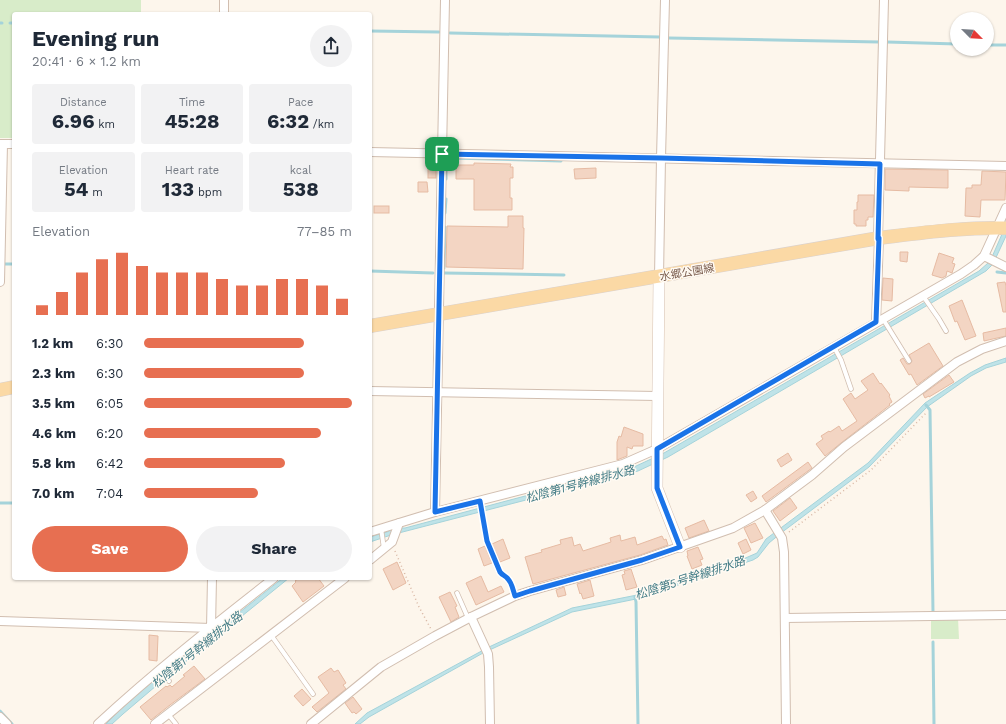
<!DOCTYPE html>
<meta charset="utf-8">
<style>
:root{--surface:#fff;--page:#f2f2f3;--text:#1f2937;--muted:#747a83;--accent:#e76f51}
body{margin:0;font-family:"Work Sans","Noto Sans JP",sans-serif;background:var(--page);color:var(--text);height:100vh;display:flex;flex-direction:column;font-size:15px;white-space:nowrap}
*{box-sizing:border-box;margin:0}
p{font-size:13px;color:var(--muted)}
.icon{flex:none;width:22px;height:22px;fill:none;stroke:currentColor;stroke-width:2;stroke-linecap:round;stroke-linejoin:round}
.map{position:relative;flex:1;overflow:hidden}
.details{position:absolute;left:12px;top:12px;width:360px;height:568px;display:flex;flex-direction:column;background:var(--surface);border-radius:4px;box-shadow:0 1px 3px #0004}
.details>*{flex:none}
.needle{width:26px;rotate:114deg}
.controls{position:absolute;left:950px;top:12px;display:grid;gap:8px}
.controls a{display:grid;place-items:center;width:44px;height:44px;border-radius:50%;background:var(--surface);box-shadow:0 1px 3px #0004;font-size:20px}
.pin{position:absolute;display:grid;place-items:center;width:34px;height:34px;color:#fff;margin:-17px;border-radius:8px;box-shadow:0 2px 6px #0006}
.round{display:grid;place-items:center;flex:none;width:42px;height:42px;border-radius:21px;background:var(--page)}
.summary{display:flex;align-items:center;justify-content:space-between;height:68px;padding:0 20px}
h1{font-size:22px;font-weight:700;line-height:30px}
.stats{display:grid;grid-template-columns:repeat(3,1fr);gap:6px;height:68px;padding:4px 20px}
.stats div{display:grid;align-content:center;border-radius:4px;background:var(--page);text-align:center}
.stats b{font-size:20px;font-weight:700}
.stats small{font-size:11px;font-weight:400}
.stats p{font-size:11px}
.chart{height:112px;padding:8px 20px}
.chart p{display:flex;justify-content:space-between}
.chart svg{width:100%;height:72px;margin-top:4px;stroke:var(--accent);stroke-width:6}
.action{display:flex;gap:8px;margin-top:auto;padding:8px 20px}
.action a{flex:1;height:46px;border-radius:24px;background:var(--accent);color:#fff;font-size:16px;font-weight:700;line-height:46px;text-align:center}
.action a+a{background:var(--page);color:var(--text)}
ul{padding:0 20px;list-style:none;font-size:13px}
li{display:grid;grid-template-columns:64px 48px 1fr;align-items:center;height:30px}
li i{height:10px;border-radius:5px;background:var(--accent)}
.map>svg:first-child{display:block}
</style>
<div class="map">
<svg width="1006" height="724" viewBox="0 0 1006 724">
<rect width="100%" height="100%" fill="#fdf6ec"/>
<g fill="#d8ecc9">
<polygon points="0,0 141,0 141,14 14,14 14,138 0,138"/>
<polygon points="931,618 958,618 959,639 931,639"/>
</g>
<g fill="#bfe3e8" stroke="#a5d3da">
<polygon points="1006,225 1006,236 993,264 986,271 668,457 638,471 391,535 370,542 370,537 387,532 394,528 405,528 634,467 664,453 979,271 988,263 992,257"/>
<polygon points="1006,358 1006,362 986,368 971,376 927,407 869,467 781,533 769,543 758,557 753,560 636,599 572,612 483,653 369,717 360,724 355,724 367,713 489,647 572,608 637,595 734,563 757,553 766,539 868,463 925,403 970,373 985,365"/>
<polygon points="283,578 289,578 163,680 123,714 112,724 106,724 121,709 159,676"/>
</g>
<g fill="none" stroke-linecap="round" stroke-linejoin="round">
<g stroke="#a5d3da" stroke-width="3">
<polyline points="0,23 2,23"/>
<polyline points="10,23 14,23"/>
<polyline points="370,31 439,32"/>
<polyline points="450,33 660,37"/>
<polyline points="669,38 879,42"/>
<polyline points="887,42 957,44"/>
<polyline points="987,45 1006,45"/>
<path d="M 446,179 C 446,172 445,163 451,158 L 561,161"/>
<polyline points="445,213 446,199"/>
<polyline points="5,264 14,264"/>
<polyline points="444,268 445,227"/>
<polyline points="370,271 433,273"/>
<polyline points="997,272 1006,273"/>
<polyline points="444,273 564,275"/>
<polyline points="926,405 930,410 933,612"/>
<polyline points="0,503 14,503"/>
<polyline points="635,597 636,602 638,724"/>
<polyline points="933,642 934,724"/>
<polyline points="0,711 12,724"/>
</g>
</g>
<g fill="#f3d5c3" stroke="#e6bba3">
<polygon points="474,163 511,164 510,167 513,167 513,178 510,178 510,198 512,198 512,210 474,210 474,179 456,179 456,165 474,165"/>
<polygon points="596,168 596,178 575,179 574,169"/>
<rect x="428" y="169" width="8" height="9"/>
<polygon points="885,169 948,170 948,188 909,187 909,191 885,190"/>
<polygon points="982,171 1006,172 1005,200 981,200 980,217 965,216 966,188 972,188 972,185 981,185"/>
<polygon points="418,182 427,182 428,192 418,192"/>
<polygon points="858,195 874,195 873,217 868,217 868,220 866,220 866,226 856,226 856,224 854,224 854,210 857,210 857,202 858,202"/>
<rect x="374" y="206" width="15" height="7"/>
<polygon points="508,216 523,216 523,228 524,228 523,269 446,267 447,226 508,227"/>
<polygon points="900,252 908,252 907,262 900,261"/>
<polygon points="939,253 954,258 952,263 955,264 952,273 947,271 946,276 942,278 932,275"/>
<polygon points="883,278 893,279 892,301 882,300"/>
<polygon points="1005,282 1006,286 1006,312 1003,312 997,283"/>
<polygon points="962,300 976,336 965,340 957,321 955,322 949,306"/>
<polygon points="1006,328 1006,336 984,341 983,333"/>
<polygon points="929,343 943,366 917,385 911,374 909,375 900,360 903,358 907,364 910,364 912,361 909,355"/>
<polygon points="873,373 880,384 881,383 890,395 889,396 892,402 889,404 890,405 841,443 825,456 816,444 823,439 821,436 829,431 830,432 839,426 842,431 857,421 843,399 851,393 855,399 868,390 861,381"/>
<polygon points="949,375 954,382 929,397 929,396 925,398 923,394"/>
<polygon points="624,427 643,434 643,446 633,446 632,449 627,447 627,456 617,460 617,442 619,436 621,437"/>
<polygon points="788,453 792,460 781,467 777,460"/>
<polygon points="808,462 812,468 766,502 762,496"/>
<polygon points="753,491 757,498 751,502 746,495"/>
<polygon points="790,498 797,508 780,521 773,511"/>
<polygon points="704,520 709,531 689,538 685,528"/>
<polygon points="755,523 763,538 751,543 744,528"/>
<polygon points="620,535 621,541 635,537 637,545 662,536 664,540 666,539 668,545 640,555 533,584 525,557 542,552 541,550 561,544 560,540 572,537 574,546 580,544 583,551 611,542 610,538"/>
<polygon points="503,539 510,558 500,562 492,544"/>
<polygon points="746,539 751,550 743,554 738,543"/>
<polygon points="485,546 492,563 484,566 478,549"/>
<polygon points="698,547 703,559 700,560 702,565 692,569 687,556 688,556 687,551"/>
<polygon points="397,562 406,583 393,590 383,569"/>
<polygon points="631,569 637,587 626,590 622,575 625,574 624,571"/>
<polygon points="481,576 488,592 501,586 504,592 476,605 466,583"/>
<polygon points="299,578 318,578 324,586 303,602 292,586 296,582 295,581"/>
<polygon points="590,580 594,596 583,599 581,593 580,594 577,584"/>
<polygon points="564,587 566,595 558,597 556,590"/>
<polygon points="450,592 457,606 455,607 459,617 451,622 439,597"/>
<polygon points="149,635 158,636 157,661 149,660"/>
<polygon points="194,666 205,679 170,705 151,720 140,707 166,686 167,687 170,685 172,687 185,676 183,675"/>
<polygon points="331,668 334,672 338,670 346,683 343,685 346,689 317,712 312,707 329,693 318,677"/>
<polygon points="302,689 311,699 303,706 294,696"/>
<polygon points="353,697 362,709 356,714 354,712 352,713 345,703"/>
</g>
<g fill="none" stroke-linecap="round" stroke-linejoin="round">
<g stroke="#d1beb0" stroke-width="5.5">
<g id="lane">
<polyline points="923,296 939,319 946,331"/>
<polyline points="883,319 909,361"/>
<polyline points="834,347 841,360 851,389"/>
<path d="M 480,501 L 487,541 L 500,572 C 502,575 506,576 508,579 C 512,583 513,590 515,596"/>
<polyline points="381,528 384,549"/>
<polyline points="457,593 468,618"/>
<polyline points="271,635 313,694"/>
<polyline points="160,670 169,681"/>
<polyline points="168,714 176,724"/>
</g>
</g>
<g stroke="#d1beb0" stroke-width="10">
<g id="street">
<polyline points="224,14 224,0"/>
<polyline points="0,144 14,144"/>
<polyline points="370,152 1006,166"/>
<polyline points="878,239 884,0"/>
<polyline points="984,256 1006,267"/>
<polyline points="659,277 661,158 665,0"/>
<polyline points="0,282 3,144"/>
<polyline points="876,322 879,238"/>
<polyline points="370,391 657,396"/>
<polyline points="765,510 782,538 784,552 786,724"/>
<polyline points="435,512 445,0"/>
<polyline points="370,532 399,523"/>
<polyline points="370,560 392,542 399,523 435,512 623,464 657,449 961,274 974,265 984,256 1006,208"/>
<polyline points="471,617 488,654 489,667 490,724"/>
<polyline points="785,618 1006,615"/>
<polyline points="0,621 211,628 212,578"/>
<polyline points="0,717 7,724"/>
<path d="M 98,724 C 154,672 214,625 274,578"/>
<polyline points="155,724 345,578"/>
<polyline points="311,724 381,667 435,636 471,617 515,596 530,591 642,560 733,528 765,510 812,475 844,447 957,362 982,349 1006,341"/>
</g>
</g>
<g stroke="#d6c0b0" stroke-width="12">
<polyline id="secondary" points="659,277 657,488 680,547"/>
</g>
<g stroke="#dad1cd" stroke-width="14">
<g id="primary">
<path d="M 370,326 L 879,238 C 921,233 964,227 1006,228"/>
<polyline points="0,390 14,387"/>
</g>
</g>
<g stroke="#d9b8a5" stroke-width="1.5" stroke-dasharray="1 3" stroke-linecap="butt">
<polyline points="789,532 871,470 926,413"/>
<polyline points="395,551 419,607 431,629"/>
</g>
<use href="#lane" stroke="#fff" stroke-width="4"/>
<use href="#street" stroke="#fff" stroke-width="8"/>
<use href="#secondary" stroke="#fff" stroke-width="11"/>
<use href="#primary" stroke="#fbd9a5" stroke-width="13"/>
</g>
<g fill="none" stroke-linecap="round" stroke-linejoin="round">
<g stroke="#fff" stroke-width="8">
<path id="route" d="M 442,154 L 661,158 L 880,164 L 878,239 L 879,238 L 876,322 L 657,449 L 657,488 L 680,547 L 642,560 L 530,591 L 515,596 C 513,590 512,583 508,579 C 506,576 502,575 500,572 L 487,541 L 480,501 L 435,512 Z"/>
</g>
<use href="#route" stroke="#1a73e8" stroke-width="5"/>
</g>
<g text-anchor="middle" stroke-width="3" stroke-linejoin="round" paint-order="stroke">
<g font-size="11" fill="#7a5c4d" stroke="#fffaf3">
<text transform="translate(687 272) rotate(-10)" y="4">水郷公園線</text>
</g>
<g font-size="12" font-style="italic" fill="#437c86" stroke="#fffaf3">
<text transform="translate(580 484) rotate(-15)" y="4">松陰第1号幹線排水路</text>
<text transform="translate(690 578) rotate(-18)" y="4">松陰第5号幹線排水路</text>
<text transform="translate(197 650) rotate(-39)" y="4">松陰第1号幹線排水路</text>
</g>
</g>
</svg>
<div class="controls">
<a><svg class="needle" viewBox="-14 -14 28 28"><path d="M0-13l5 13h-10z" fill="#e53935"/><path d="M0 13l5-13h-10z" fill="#747a83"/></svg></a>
</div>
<div class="pin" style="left:442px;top:154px;background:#1e9e55"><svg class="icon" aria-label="arrive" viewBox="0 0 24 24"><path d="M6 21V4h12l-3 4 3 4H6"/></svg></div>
<section class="details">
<div class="summary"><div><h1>Evening run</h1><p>20:41 · 6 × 1.2 km</p></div><a class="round"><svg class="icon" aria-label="share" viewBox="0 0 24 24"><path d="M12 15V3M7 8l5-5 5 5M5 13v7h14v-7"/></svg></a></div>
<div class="stats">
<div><p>Distance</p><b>6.96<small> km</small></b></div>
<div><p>Time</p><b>45:28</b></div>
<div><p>Pace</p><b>6:32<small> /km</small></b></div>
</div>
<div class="stats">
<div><p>Elevation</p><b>54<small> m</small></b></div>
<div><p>Heart rate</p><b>133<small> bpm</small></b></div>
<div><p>kcal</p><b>538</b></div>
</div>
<div class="chart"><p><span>Elevation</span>77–85 m</p>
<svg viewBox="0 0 160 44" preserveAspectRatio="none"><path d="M5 44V38M15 44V30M25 44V18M35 44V10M45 44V6M55 44V14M65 44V18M75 44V18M85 44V18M95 44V22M105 44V26M115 44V26M125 44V22M135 44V22M145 44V26M155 44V34"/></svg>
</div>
<ul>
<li><b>1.2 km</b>6:30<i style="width:77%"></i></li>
<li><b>2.3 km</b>6:30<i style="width:77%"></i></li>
<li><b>3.5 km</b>6:05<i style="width:100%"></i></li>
<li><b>4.6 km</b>6:20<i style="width:85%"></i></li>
<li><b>5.8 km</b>6:42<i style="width:68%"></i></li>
<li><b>7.0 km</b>7:04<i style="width:55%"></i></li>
</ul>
<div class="action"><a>Save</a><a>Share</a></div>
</section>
</div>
